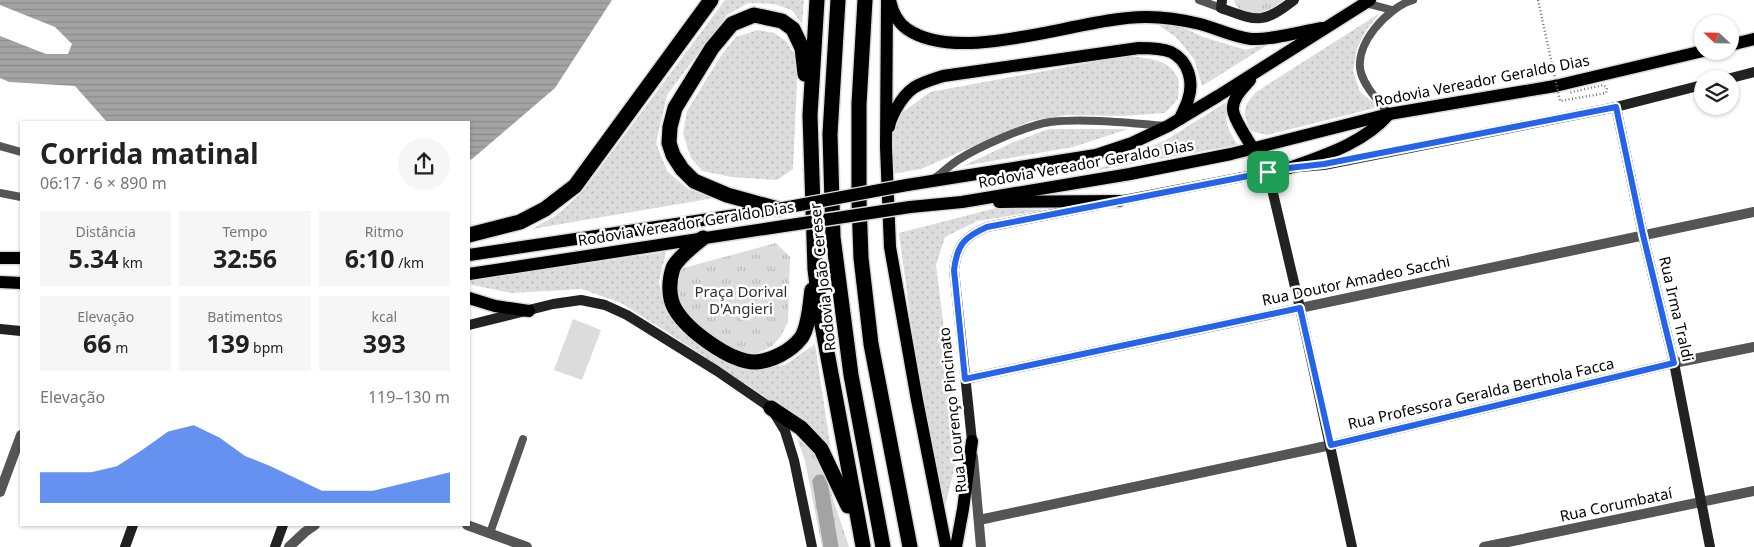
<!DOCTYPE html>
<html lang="pt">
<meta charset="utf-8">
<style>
:root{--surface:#fff;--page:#f6f6f6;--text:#222;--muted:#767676;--accent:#2563eb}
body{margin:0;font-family:"Noto Sans",sans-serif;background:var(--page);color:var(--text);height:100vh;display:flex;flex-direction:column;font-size:19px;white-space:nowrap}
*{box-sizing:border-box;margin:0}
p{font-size:16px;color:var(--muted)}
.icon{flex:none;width:28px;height:28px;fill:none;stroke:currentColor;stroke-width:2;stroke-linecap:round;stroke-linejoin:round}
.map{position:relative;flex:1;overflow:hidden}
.details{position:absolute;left:20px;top:121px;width:450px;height:405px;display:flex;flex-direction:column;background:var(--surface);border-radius:0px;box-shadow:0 1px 4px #0004}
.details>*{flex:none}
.needle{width:32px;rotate:292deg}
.fabs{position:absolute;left:1694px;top:15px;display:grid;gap:10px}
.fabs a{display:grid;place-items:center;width:45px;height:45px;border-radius:50%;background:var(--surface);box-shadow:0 1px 4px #0004;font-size:25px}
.pin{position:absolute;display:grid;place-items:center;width:42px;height:42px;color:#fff;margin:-21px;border-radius:10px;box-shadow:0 2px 8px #0006}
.round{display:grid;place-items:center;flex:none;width:52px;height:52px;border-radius:26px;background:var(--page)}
.summary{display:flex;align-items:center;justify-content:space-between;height:85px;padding:0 20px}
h1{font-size:28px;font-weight:700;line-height:38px}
.metrics{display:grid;grid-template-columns:repeat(3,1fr);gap:8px;height:85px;padding:5px 20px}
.metrics div{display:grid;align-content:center;border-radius:0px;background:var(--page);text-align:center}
.metrics b{font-size:25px;font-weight:700}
.metrics small{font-size:14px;font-weight:400}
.metrics p{font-size:14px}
.chart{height:140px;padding:10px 20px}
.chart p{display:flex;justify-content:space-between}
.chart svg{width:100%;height:90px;margin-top:5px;fill:var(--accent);opacity:.7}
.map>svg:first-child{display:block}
</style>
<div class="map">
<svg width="1754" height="547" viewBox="0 0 1754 547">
<defs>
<pattern id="grass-dots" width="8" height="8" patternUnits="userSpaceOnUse" patternTransform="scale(1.25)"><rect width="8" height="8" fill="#dcdcdc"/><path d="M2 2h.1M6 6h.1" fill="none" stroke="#bbb" stroke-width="1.8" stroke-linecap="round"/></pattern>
<pattern id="park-tufts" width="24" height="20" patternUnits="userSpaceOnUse" patternTransform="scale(1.25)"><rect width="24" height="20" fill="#dcdcdc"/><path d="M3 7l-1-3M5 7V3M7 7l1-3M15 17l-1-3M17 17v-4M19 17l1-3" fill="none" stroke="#bbb"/></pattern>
<pattern id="water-rules" width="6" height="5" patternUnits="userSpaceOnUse" patternTransform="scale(1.25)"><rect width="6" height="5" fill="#a3a3a3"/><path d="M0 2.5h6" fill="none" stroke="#8b8b8b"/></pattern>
</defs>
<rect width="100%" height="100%" fill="#fff"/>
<g fill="url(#grass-dots)">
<polygon points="725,0 804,0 802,24 792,10 774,4 748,3 727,15 667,95 656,143 667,171 688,189 714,198 532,229 557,215 582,192"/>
<path d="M 1380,13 L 1367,29 L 1357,48 L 1353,71 L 1360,92 L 1379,107 L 1267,135 L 1251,131 C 1242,112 1242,108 1256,92 Z"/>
<polygon points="1151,20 1180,26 1203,37 1246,50 1274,41 1202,86 1194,59 1177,38"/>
<polygon points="758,30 774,33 786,41 798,61 793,169 777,180 732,177 702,171 691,158 683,134 687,111 720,57 736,37"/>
<path d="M 1126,56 C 1145,58 1170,58 1178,79 C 1180,84 1178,93 1178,99 L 1165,113 L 1123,116 L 1067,115 L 1031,121 L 921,169 L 887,175 L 888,141 L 903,112 L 930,92 Z"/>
<path d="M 1228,101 C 1225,121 1226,128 1238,145 L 1093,171 L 1166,140 Z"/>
<polygon points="1049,129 1128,129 1073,147 963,166 1014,142"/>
<polygon points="996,208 1047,210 977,221 945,237 936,265 959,450 941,522 926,435 899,233"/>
<polygon points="666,252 659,282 665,309 681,332 713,355 744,370 785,365 815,344 831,451 810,427 673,336 621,303 582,289 511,293 472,285 470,280"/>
</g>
<g fill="url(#park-tufts)">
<path d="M 1234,0 L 1284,0 C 1270,12 1243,25 1234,0 Z"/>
<polygon points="776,243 790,257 788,322 781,336 771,347 756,354 739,352 722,344 679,315 671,285 680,269"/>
<polygon points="797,438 820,459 849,547 822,547 805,461"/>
</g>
<polygon fill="#dcdcdc" points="573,319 601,330 582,380 554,370"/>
<polygon fill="url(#water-rules)" points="0,0 612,0 555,88 472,159 469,160 469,122 107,122 75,86 9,82 0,78 0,36 46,54 68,54 72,44 55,27 0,5"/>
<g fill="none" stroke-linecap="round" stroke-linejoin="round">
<polyline stroke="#a3a3a3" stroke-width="15" points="820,482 831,547"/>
<g stroke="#dbdbdb" stroke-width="15">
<g id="primary">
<polyline points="887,0 886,147 890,247 917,400 946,547"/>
<path d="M 890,0 C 892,10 897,22 907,29 C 962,67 1082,16 1147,17 C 1165,17 1183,20 1200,24 C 1216,28 1233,37 1251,39 C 1273,40 1299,32 1322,28"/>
<polyline points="1730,45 1754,39"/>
<path d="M 1250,80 C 1243,88 1232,98 1233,110 C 1234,122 1261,160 1268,172"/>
<path d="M 889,127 C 890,120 893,115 896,109 C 909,86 918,84 943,76 L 1139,48 C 1149,48 1161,48 1171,52 C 1189,61 1194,82 1188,100 C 1186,107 1182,113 1180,119"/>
<path d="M 1289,168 C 1325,155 1364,143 1389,114"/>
<polyline points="907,185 1096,155 1132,143 1168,126 1218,96 1370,0"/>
<polyline points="999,202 1119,201"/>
<polyline points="910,207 962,202 1130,174 1231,154 1389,114 1555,86 1703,51"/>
<polyline points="469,255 776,209"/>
<polyline points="0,258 21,258"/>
<polyline points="469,274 784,226"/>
<polyline points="0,282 21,283"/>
<polyline points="469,298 495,306 529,311"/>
<polyline points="956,547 963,509 972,441"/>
</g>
</g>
<g stroke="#dbdbdb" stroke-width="18">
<g id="highway">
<polyline points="817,0 810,115 815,269 822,325 863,546"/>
<polyline points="838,0 830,134 833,237 851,375 883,547"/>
<polyline points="865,0 859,104 859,201 861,258 871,344 910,547"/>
<polyline points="778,209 727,195 694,181 682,169 673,155 669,143 670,127 675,108 712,48 732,24 754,15 782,21 793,29 802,48 805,74"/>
<polyline points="469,235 520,222 545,209 575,186 711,0"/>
<path d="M 703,238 C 695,244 677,259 673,268 C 669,280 668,297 675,309 C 687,330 730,362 755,362 C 772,361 791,351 801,338 C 809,327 810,303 812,290"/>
<polyline points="771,408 801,428 821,449 848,506"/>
</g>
</g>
<g stroke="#555" stroke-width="8">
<polyline points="1199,0 1221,8"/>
<polyline points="1365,3 1392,10"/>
<path d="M 1389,114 C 1379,101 1366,89 1361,73 C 1353,45 1388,7 1413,0"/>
<polyline points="0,146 21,152"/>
<path d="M 934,179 C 942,173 950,165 958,160 C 978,147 1028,125 1050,122 C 1085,118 1130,123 1166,126"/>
<polyline points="0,193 21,197"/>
<polyline points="490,533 523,439"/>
</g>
<g stroke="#555" stroke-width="10">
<polyline points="965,379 1754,212"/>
<polyline points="973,457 981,547"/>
<polyline points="0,492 21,435"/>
<polyline points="979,520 1331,445 1674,363 1754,347"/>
<polyline points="467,525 527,547"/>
<polyline points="289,547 305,532 315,525"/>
<polyline points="1484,547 1754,491"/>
</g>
<g stroke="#222" stroke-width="10">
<path d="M 1222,0 L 1221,8 C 1257,21 1262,25 1294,0"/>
<polyline points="1727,79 1754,72"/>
<polyline points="1616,107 1643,235 1674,363 1710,547"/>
<polyline points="1268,172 1300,308 1352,547"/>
<polyline points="1113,202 1289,168 1324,165 1616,107 1702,85"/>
<polyline points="469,325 553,304 581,300 605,305 627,315 717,371 771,408 785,431 794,460 812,547"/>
<polyline points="0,329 21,331"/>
<path d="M 972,441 L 954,270 C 957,245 964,237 987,227 L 1099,205"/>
<polyline points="125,547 133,525"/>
<polyline points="275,547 283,525"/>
</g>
<use href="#primary" stroke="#000" stroke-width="12"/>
<use href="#highway" stroke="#000" stroke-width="15"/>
<g stroke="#dbdbdb" stroke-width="15" stroke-linecap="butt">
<g id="primary-bridge">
<polyline points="778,209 907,185"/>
<polyline points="784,226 910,207"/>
</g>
</g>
<polyline stroke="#777" stroke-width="2.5" stroke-dasharray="1 2.5" stroke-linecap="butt" points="1538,0 1560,101 1606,93 1607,88 1603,85 1568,93"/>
<use href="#primary-bridge" stroke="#000" stroke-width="12"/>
</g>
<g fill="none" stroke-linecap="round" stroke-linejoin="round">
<g stroke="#fff" stroke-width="10">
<path id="route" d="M 1616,107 L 1643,235 L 1674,363 L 1331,445 L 1300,308 L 965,379 L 954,270 C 957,245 964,237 987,227 L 1289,168 L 1324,164 Z"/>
</g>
<use href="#route" stroke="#2563eb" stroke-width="6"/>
</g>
<g text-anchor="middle" stroke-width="5" stroke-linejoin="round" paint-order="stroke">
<g font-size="15" fill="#000" stroke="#fff">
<text transform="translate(1482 81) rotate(-11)" y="5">Rodovia Vereador Geraldo Dias</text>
<text transform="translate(1086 164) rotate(-10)" y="5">Rodovia Vereador Geraldo Dias</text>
<text transform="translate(686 224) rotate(-9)" y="5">Rodovia Vereador Geraldo Dias</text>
<text transform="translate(823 277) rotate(-96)" y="5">Rodovia João Cereser</text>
<text transform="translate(1356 281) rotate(-12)" y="5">Rua Doutor Amadeo Sacchi</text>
<text transform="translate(1676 309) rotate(77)" y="5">Rua Irma Traldi</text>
<text transform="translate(1481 394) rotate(-13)" y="5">Rua Professora Geralda Berthola Facca</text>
<text transform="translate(953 410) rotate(-96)" y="5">Rua Lourenço Pincinato</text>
<text transform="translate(1616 505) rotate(-12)" y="5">Rua Corumbataí</text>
</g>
<g font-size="15" fill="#333" stroke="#fff">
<text x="741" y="297">Praça Dorival<tspan x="741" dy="17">D'Angieri</tspan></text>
</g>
</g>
</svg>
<div class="fabs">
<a><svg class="needle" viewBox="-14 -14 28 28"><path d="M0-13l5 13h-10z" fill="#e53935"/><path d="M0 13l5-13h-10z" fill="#767676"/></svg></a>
<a><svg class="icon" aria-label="layers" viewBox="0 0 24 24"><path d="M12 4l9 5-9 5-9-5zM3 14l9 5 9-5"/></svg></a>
</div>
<div class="pin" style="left:1268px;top:172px;background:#1e9e55"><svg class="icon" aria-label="arrive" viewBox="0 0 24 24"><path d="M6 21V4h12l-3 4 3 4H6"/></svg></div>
<section class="details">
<div class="summary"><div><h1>Corrida matinal</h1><p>06:17 · 6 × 890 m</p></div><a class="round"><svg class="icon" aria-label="share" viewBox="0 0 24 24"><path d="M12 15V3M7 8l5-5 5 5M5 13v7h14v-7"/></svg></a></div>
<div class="metrics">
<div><p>Distância</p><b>5.34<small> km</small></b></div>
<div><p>Tempo</p><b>32:56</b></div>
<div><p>Ritmo</p><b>6:10<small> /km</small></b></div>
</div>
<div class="metrics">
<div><p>Elevação</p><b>66<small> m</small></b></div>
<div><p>Batimentos</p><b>139<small> bpm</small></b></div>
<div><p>kcal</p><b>393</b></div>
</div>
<div class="chart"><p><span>Elevação</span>119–130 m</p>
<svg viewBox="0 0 160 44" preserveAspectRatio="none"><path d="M0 44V29L10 29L20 29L30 26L40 18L50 9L60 6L70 12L80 21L90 26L100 32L110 38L120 38L130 38L140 35L150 32L160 29V44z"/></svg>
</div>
</section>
</div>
